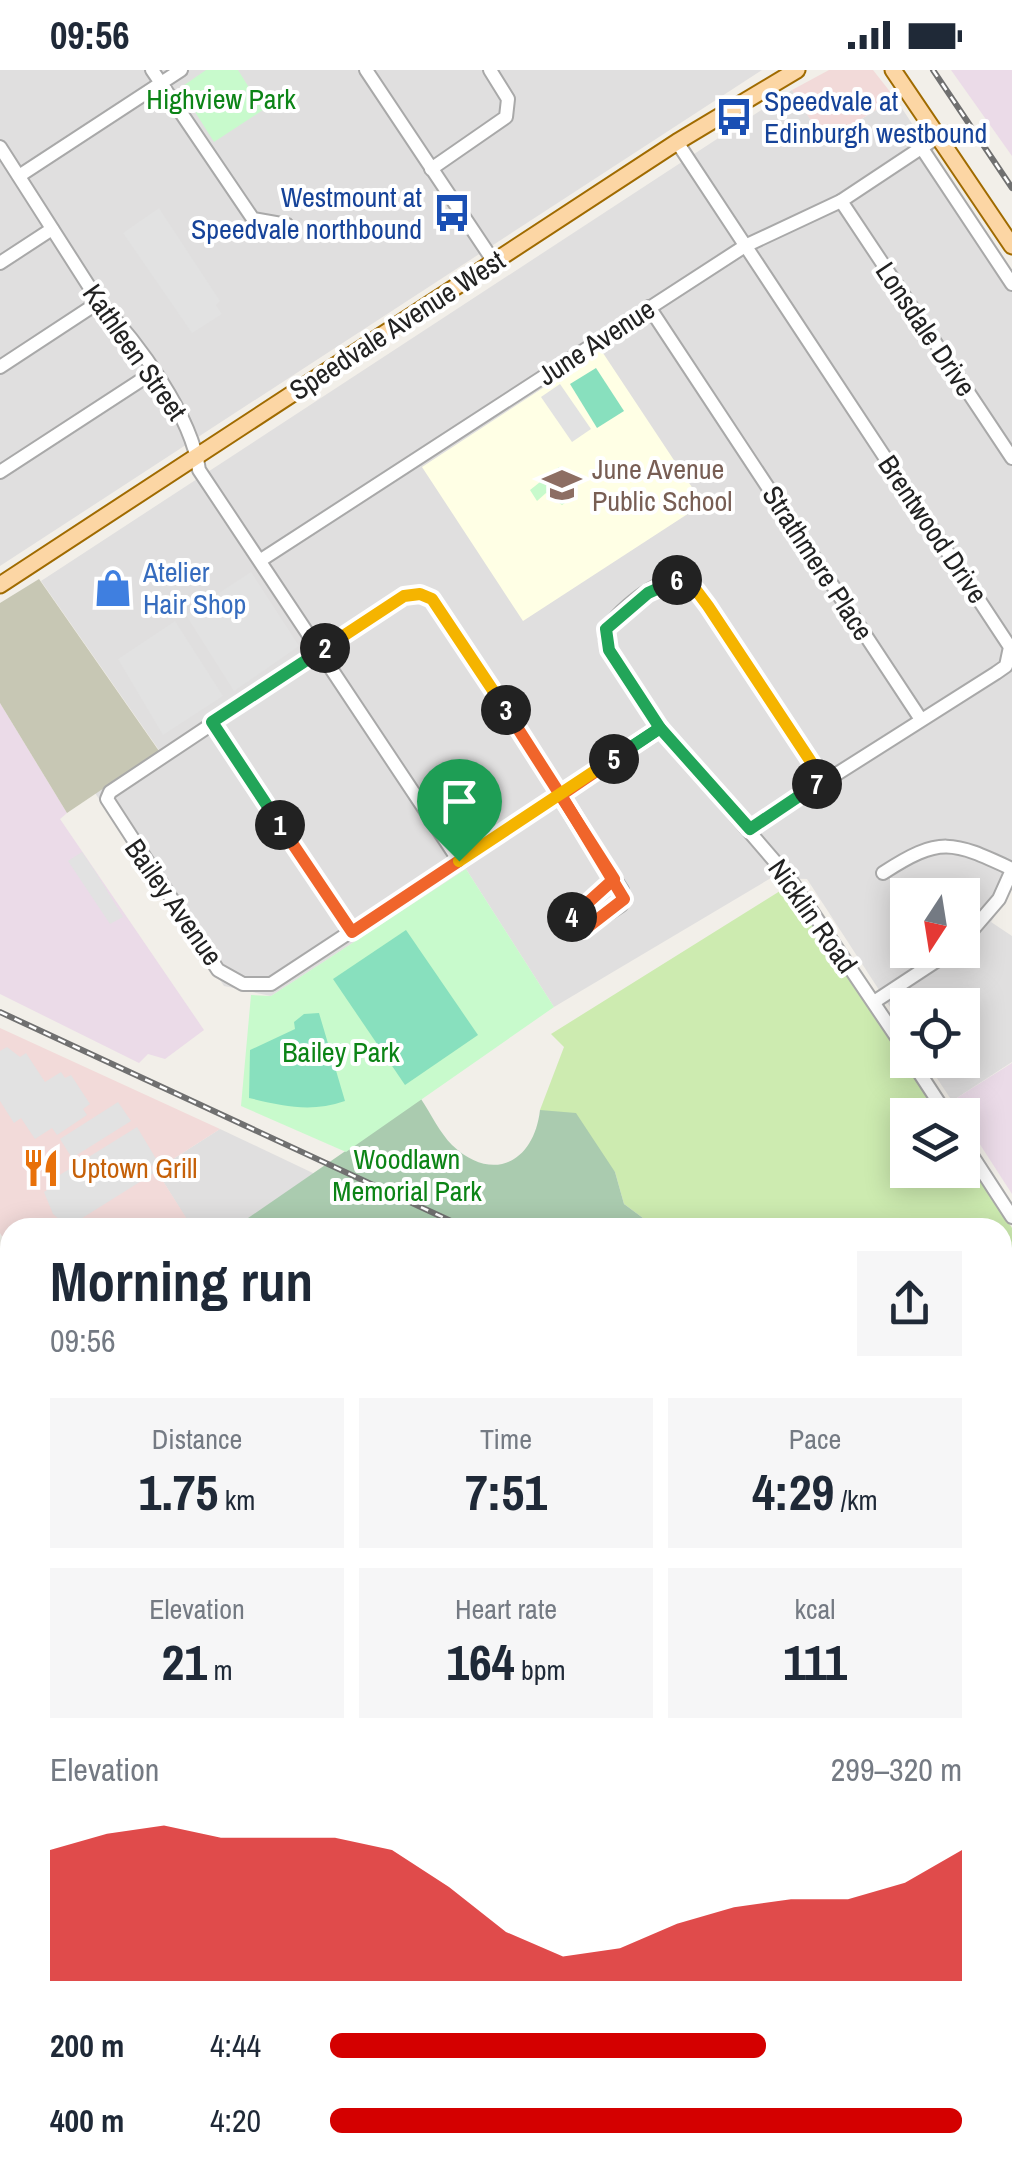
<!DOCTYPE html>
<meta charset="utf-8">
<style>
:root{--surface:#fff;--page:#f6f6f7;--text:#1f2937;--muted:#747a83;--accent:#d40000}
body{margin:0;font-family:"Archivo Narrow",sans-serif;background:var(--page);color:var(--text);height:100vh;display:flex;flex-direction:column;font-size:38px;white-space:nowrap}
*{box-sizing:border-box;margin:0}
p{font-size:32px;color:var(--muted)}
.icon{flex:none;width:55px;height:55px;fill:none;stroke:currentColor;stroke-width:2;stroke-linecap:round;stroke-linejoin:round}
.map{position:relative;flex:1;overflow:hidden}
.side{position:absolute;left:0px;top:1148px;width:1012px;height:962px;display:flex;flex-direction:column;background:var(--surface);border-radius:30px 30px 0 0;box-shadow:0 5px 25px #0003}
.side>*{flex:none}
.needle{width:65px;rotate:192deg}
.tools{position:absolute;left:890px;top:808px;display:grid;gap:20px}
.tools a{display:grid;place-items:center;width:90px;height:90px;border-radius:0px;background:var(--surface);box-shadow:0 5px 25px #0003;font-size:50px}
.pin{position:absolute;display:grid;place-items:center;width:85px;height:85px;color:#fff;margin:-102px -42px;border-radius:50% 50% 50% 0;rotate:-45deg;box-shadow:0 0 10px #0007}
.pin .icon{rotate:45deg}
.km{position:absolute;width:50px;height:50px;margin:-25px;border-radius:50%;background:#222;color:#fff;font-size:28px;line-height:50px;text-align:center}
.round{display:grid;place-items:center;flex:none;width:105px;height:105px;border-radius:0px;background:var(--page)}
.summary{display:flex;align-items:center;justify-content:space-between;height:170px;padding:0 50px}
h1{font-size:55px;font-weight:700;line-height:75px}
.figures{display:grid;grid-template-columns:repeat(3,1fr);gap:15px;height:170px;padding:10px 50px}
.figures div{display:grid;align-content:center;border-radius:0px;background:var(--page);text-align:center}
.figures b{font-size:50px;font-weight:700}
.figures small{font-size:28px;font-weight:400}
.figures p{font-size:28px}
.chart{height:280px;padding:20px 50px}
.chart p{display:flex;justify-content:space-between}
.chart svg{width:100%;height:180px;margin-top:10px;fill:var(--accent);opacity:.7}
ul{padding:0 50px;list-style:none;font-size:32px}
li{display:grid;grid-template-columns:160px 120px 1fr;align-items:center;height:75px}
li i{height:25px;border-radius:12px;background:var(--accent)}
.status{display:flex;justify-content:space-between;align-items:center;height:70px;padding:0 50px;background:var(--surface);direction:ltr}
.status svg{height:28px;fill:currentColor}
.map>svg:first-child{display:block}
</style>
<div class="status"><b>09:56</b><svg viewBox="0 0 49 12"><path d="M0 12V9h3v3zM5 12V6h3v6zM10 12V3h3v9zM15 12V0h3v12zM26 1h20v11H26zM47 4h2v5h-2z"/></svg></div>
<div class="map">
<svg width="1012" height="2108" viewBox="0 0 1012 2108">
<rect width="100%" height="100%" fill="#f2efe9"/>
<g fill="#e0dfdf" fill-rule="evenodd">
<polygon points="0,0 762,0 0,496"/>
<path d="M 792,20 L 825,72 L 895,28 L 1012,204 L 1012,819 L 991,852 L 1012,866 L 1012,992 L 952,1031 L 925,990 L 962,990 L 962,935 L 908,935 L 907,963 L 807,809 L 771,808 L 554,937 L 466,799 L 271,926 L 224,916 L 95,723 L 159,680 L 41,511 ZM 908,825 L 962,825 L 962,880 L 908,880 Z"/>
<polygon points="220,1059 315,1104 235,1157 192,1158 156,1100"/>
<polygon points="10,1445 10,1797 0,1783 0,1451"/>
</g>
<g fill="#f2dad9">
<polygon points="829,0 873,0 895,28 824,72 792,20"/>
<polygon points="0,958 220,1059 156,1100 192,1157 10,1158 10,1179 0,1163"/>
<polygon points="1012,1485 1012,1966 1003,1972 1002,1491"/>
<polygon points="125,2100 440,2100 441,2108 130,2108"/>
</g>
<g fill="#ebdbe8">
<polygon points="951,0 1012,0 1012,86"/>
<polygon points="0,633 67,743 60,749 204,960 165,989 148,984 139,993 0,924"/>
<polygon points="1012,993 1012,1124 952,1031"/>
</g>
<polygon fill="#ffffe5" points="601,280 703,434 523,551 422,397"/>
<polygon fill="#c7c7b4" points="39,509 159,681 67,743 0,633 0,533"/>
<path fill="#cdebb0" d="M 780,821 C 804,827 916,1012 938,1045 L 908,1045 L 908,1100 L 962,1100 L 963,1082 L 1012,1158 L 1012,1406 L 1002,1402 L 1002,1158 L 655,1157 L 624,1134 L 615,1102 L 540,1040 L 564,977 L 551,964 Z"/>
<g fill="#add19e">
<polygon points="10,1913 10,2087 0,2093 0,1916"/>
<polygon points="1012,2015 1012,2108 984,2108 982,2100 1002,2100 1003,2018"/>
</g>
<path fill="#aacbaf" d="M 421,1029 C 431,1044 440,1063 452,1075 C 493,1114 534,1092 540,1040 L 576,1043 L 615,1102 L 624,1134 L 655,1157 L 235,1157 Z"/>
<g fill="#c8facc">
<polygon points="206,0 238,0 263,40 214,72 180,18"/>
<polygon points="559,397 578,412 576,425 562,435 546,423 537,431 530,420"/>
<polygon points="466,799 554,937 346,1082 241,1036 251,925 271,926"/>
</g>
<g fill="#88e0be">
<polygon points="596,298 624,341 597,358 570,314"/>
<polygon points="406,860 478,965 405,1015 333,909"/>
<path d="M 319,943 L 345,1031 C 310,1043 284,1036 249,1028 L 250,980 L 295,959 L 294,952 L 304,944 Z"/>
</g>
<g fill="#e2e2e2">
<polygon points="159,138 220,231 216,235 222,244 192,263 123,163"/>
<polygon points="560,314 591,359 572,372 541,327"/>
<polygon points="251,502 299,576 234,621 186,545"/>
<polygon points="175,551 223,626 163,665 118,589"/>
<polygon points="82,782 95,801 123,847 110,854 68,791"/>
<polygon points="7,977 20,987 26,983 45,1012 61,1002 65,1008 71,1005 90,1034 83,1039 87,1045 57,1065 52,1058 35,1069 21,1048 14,1053 0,1031 0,981"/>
<polygon points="118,1032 131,1051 72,1088 60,1069"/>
<polygon points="137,1057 158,1092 150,1097 154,1103 68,1157 53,1144 44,1122 52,1117 50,1111"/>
<polygon points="183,2100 324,2100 311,2108 188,2108"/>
</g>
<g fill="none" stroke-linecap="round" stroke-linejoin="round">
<polyline stroke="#aad3df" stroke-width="2.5" points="0,2097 10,2091"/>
<g stroke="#a9a9a9" stroke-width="16">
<g id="minor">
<polyline points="152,0 253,149 287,155"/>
<polyline points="366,0 494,192"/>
<polyline points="677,72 1010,577 1006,596 996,603 750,759"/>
<path d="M 0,77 L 99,232 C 138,272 192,346 199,400 L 459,791"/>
<polyline points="921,77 1012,214"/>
<polyline points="431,99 506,47 508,29 490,0"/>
<polyline points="19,106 181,0"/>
<polyline points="841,131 1012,388"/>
<polyline points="0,193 52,159"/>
<polyline points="649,237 920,648"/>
<polyline points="0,297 99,232"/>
<polyline points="0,402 152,303"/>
<polyline points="261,490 745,176 841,131 939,66"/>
<polyline points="212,652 352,862"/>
<path d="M 823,710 L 696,520 C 689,515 683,510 674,511 C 652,512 610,546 605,566 L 609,581 L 660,658 L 790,809 L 908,984"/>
<path d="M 883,803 C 940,766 952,771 1012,799"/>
<polyline points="614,809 573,842 576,859 584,860 621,835 622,820 433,529 420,523 404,526 110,722 107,729 218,900 243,914 271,914 660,658"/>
<polyline points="962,872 999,829 1012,800"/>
<polyline points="874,932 953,880"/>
<polyline points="911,990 947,1045"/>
<polyline points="962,1070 1012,1147"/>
<polyline points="0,1383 10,1377"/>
</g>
</g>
<g stroke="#a06b00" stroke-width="19">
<g id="major">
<polyline points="893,0 1012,176"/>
<polyline points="0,515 677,72 797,0"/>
<polyline points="0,1187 10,1203"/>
<polyline points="1002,1458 1012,1452"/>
<polyline points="1002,1477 1012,1471"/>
<polyline points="463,2100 464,2108"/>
<polyline points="31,2108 44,2100"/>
</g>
</g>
<use href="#minor" stroke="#fff" stroke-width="12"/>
<use href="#major" stroke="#fcd6a4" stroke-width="15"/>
<g stroke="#707070" stroke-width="6">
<g id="rail">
<polyline points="933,0 1012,118"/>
<polyline points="0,942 466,1158"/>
<polyline points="1002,1405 1012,1410"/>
</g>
</g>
<use href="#rail" stroke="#fff" stroke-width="2.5" stroke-dasharray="8" stroke-linecap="butt"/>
</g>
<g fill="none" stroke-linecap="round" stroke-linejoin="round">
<g stroke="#fff" stroke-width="20">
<polyline id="split-1" points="280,755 352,862 459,791"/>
</g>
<g stroke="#fff" stroke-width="20">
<polyline id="split-2" points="280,755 212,652 325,578"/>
</g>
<g stroke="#fff" stroke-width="20">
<polyline id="split-3" points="325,578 404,526 420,524 432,529 506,640"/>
</g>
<g stroke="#fff" stroke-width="20">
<polyline id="split-4" points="506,640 614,809 572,847"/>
</g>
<g stroke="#fff" stroke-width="20">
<polyline id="split-5" points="572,847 576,859 584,860 624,829 561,725 614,689"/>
</g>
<g stroke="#fff" stroke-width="20">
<polyline id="split-6" points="614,689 660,658 609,580 606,559 648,523 677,510"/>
</g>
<g stroke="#fff" stroke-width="20">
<polyline id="split-7" points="677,510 696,520 708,536 823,710 817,714"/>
</g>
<g stroke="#fff" stroke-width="20">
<polyline id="split-8" points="625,681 660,658 750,759 817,714"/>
</g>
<g stroke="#fff" stroke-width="20">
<polyline id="split-9" points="459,791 625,681"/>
</g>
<use href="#split-1" stroke="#f0652b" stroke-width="12"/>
<use href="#split-2" stroke="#22a559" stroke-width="12"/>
<use href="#split-3" stroke="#f5b400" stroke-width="12"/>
<use href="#split-4" stroke="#f0652b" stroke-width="12"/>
<use href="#split-5" stroke="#f0652b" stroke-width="12"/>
<use href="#split-6" stroke="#22a559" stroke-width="12"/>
<use href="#split-7" stroke="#f5b400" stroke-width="12"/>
<use href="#split-8" stroke="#22a559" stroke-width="12"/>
<use href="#split-9" stroke="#f5b400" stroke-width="12"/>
</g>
<defs>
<g id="bus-bare" transform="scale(3)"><path d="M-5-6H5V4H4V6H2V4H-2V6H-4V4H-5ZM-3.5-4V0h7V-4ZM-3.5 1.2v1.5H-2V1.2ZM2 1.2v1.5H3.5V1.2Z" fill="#1a4fb4" stroke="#fff" stroke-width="2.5" paint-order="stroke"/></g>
<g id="school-bare" transform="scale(3)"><path d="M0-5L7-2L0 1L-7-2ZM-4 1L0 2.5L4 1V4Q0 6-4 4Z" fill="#8d6e63" stroke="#fff" stroke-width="2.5" paint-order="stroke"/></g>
<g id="shop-bare" transform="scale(3)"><path d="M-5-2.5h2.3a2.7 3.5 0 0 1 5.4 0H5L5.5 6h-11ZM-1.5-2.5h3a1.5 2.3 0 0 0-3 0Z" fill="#3f7fe0" stroke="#fff" stroke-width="2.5" paint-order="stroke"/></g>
<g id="restaurant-bare" transform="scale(3)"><path d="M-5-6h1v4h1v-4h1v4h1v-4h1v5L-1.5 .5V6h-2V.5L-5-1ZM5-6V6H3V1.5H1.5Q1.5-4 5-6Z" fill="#e8710a" stroke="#fff" stroke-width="2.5" paint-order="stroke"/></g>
</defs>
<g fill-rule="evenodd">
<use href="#bus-bare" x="734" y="47"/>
<use href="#bus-bare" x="452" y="143"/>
<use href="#school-bare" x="562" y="415"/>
<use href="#shop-bare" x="113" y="518"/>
<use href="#restaurant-bare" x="41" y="1098"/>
</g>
<g text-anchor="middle" stroke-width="8" stroke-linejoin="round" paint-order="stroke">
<g font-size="28" fill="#0c8416" stroke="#fff">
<text x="221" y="39">Highview Park</text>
<text x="341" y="992">Bailey Park</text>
<text x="407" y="1099">Woodlawn<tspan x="407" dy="32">Memorial Park</tspan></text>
</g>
<g font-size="28" fill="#164399" stroke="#fff" text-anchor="start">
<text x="764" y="41">Speedvale at<tspan x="764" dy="32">Edinburgh westbound</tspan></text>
<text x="422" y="137" text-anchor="end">Westmount at<tspan x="422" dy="32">Speedvale northbound</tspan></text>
</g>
<g font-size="28" fill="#222" stroke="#fff">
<text transform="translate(397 255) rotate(-33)" y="10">Speedvale Avenue West</text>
<text transform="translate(926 259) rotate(56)" y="10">Lonsdale Drive</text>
<text transform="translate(596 272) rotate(-33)" y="10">June Avenue</text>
<text transform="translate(135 282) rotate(55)" y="10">Kathleen Street</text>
<text transform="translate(933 459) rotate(56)" y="10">Brentwood Drive</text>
<text transform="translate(818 493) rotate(57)" y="10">Strathmere Place</text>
<text transform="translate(174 832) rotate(55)" y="10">Bailey Avenue</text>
<text transform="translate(813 846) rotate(55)" y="10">Nicklin Road</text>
</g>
<g font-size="28" fill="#785e54" stroke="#fff" text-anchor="start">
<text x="592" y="409">June Avenue<tspan x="592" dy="32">Public School</tspan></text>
</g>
<g font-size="28" fill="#366cbe" stroke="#fff" text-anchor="start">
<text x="143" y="512">Atelier<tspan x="143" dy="32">Hair Shop</tspan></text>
</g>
<g font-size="28" fill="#c56008" stroke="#fff" text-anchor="start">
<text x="71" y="1108">Uptown Grill</text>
</g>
</g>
</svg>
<div class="tools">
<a><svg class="needle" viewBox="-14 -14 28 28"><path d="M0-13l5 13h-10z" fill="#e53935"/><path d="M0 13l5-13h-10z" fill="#747a83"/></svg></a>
<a><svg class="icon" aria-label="locate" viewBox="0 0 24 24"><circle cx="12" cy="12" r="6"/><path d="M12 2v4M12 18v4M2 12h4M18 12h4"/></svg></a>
<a><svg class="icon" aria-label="layers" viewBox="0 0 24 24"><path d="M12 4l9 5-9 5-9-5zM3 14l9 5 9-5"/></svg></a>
</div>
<div class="pin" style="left:459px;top:791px;background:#1e9e55"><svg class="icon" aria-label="arrive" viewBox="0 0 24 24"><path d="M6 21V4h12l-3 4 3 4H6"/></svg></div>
<b class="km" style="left:280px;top:755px">1</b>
<b class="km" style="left:325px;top:578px">2</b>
<b class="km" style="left:506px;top:640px">3</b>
<b class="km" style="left:572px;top:847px">4</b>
<b class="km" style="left:614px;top:689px">5</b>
<b class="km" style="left:677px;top:510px">6</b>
<b class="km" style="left:817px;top:714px">7</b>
<section class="side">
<div class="summary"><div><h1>Morning run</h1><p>09:56</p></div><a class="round"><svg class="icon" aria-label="share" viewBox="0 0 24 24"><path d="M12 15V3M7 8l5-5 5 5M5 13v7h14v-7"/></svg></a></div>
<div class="figures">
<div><p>Distance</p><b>1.75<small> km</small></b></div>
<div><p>Time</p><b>7:51</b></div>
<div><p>Pace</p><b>4:29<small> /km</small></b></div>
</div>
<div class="figures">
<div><p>Elevation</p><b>21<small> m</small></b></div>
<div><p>Heart rate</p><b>164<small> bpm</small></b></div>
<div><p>kcal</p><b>111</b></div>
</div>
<div class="chart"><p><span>Elevation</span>299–320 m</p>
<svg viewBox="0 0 160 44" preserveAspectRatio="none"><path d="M0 44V12L10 8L20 6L30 9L40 9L50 9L60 12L70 21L80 32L90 38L100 36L110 30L120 26L130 24L140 24L150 20L160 12V44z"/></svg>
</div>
<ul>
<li><b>200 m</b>4:44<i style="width:69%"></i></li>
<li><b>400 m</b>4:20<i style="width:100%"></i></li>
</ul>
</section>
</div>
